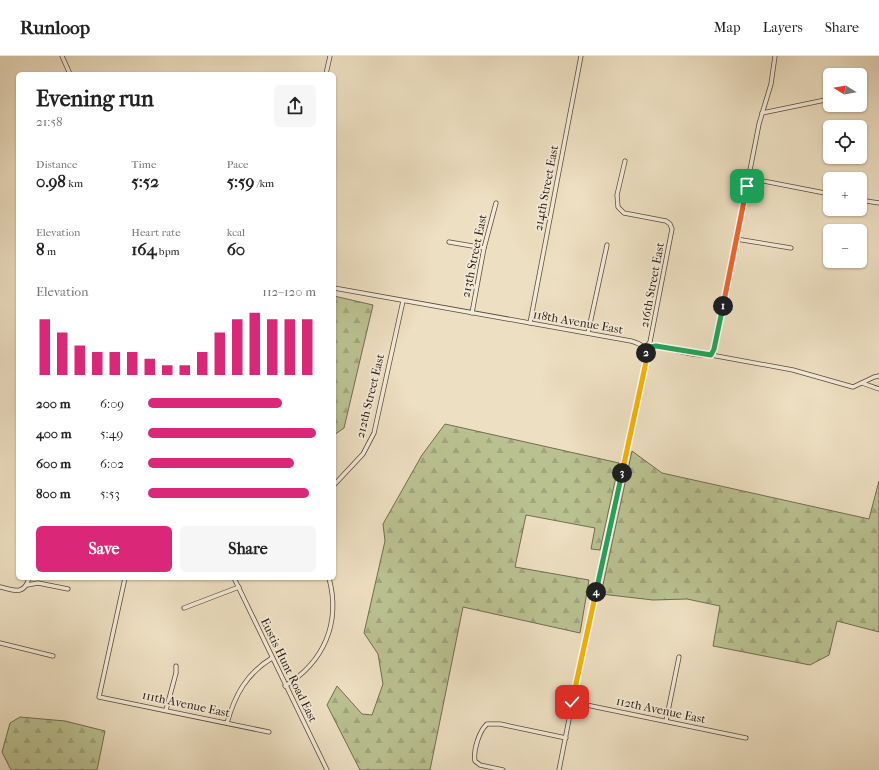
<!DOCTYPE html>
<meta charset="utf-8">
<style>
:root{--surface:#fff;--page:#f6f6f6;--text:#222;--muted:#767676;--line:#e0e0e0;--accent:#db2777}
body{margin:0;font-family:"IM FELL French Canon",serif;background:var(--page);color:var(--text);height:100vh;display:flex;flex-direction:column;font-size:15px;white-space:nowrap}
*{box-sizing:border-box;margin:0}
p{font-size:13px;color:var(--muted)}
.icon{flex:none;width:22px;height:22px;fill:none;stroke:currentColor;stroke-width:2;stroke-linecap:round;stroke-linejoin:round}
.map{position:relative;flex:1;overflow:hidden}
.details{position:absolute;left:16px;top:16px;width:320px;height:508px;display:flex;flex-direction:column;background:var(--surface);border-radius:6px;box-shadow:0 1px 3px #0004}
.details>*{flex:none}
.needle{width:26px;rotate:281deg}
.tools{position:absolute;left:823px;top:12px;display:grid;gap:8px}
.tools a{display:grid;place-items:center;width:44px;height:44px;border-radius:6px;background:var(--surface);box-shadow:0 1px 3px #0004;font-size:20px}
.pin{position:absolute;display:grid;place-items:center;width:34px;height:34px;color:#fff;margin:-17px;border-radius:8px;box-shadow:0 2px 6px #0006}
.km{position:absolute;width:20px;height:20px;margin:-10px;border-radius:50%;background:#222;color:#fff;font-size:11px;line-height:20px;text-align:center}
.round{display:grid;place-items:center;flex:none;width:42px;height:42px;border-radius:6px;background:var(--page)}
.overview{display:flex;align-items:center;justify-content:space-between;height:68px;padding:0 20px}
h1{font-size:22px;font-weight:700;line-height:30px}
.stats{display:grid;grid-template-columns:repeat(3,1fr);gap:6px;height:68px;padding:4px 20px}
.stats div{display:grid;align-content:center}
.stats b{font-size:17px;font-weight:700}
.stats small{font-size:11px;font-weight:400}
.stats p{font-size:11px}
.chart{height:112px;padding:8px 20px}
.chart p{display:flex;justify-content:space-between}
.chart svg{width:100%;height:72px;margin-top:4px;stroke:var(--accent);stroke-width:6}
.cta{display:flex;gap:8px;margin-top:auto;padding:8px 20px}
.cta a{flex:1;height:46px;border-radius:6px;background:var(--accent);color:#fff;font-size:16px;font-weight:700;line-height:46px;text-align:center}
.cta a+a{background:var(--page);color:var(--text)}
ul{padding:0 20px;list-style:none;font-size:13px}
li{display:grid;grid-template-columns:64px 48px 1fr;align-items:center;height:30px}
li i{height:10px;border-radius:5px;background:var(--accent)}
header{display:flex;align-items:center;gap:24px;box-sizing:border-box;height:56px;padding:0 20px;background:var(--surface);border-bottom:1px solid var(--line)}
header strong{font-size:19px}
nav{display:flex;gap:22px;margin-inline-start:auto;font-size:14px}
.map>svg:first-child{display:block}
</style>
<header>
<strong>Runloop</strong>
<nav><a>Map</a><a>Layers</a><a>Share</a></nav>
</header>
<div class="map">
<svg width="879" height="714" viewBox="0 0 879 714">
<defs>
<pattern id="forest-firs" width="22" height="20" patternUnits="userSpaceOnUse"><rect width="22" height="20" fill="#bac191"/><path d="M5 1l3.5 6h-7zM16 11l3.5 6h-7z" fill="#a0a57c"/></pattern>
</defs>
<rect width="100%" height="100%" fill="#eddfc1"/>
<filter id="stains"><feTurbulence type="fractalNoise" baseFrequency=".005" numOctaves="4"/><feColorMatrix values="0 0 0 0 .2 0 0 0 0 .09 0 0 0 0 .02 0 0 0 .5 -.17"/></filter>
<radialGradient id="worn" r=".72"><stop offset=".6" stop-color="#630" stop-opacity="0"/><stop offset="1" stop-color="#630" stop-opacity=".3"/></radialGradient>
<g fill="url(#forest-firs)" stroke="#716d50">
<polygon points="334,240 373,249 344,372 334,379"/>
<polygon points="445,368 619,407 600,494 591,493 595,472 526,459 515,511 589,524 580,577 463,551 430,714 360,714 327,649 337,630 362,658 372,659 383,628 378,598 364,577 385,485 383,468 422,399"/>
<polygon points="632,395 662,417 869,463 879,425 879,576 837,565 829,599 810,609 713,590 720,550 687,543 653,544 601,538"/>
<polygon points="20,661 65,665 105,675 97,714 11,714 2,696 10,667"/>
</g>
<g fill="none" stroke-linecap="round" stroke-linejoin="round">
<g stroke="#594a3b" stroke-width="5">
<g id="street">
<polyline points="62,0 70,18"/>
<polyline points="326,18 330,0"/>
<polyline points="762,57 830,43"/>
<polyline points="625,105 617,139 618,151 624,157 666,165 670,168 672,173 650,286 645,292"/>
<polyline points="748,122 830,138"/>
<polyline points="860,144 879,147"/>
<polyline points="736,183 791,192"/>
<polyline points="449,186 484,192"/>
<path d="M 334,232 L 631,285 C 643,288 648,293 646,306 L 577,623 L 559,714"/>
<polyline points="472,257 484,192 496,147"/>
<polyline points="530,267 581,0"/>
<polyline points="588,277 607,189"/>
<path d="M 645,292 C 667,288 689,302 711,299 L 793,314 L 853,331 L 874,321 L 879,320"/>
<polyline points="711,299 714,293 719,273 759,68 771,28 775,0"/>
<polyline points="862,327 879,333"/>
<polyline points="334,429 363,398 374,377 403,245"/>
<polyline points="125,522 99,641 269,676"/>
<polyline points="234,522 327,714"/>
<polyline points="27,529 38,527 68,533"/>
<path d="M 0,531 C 14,534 24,540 29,522"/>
<polyline points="184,552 239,531"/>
<polyline points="0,587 53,600"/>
<path d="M 285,630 C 324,606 341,567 329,522"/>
<polyline points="572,646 746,682"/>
<polyline points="166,654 176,617 176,610"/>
<polyline points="666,665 679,601"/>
<path d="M 227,667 C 235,639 246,618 272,602"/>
<path d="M 503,714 L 480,709 L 475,705 C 473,695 479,675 487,668 L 500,668 L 566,682"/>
</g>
</g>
<use href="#street" stroke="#f3ead7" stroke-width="3.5"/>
</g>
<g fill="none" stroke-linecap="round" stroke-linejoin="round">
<g stroke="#fff" stroke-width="8">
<polyline id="split-1" points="723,250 747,130"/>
</g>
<g stroke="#fff" stroke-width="8">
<polyline id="split-2" points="646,297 644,292 656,290 711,299 714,293 723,250"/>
</g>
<g stroke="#fff" stroke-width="8">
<polyline id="split-3" points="622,417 646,306 646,297"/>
</g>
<g stroke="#fff" stroke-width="8">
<polyline id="split-4" points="596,536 622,417"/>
</g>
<g stroke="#fff" stroke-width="8">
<polyline id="split-5" points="572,646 596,536"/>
</g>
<use href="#split-1" stroke="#f0652b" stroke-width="5"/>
<use href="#split-2" stroke="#22a559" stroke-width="5"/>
<use href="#split-3" stroke="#f5b400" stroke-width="5"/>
<use href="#split-4" stroke="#22a559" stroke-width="5"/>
<use href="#split-5" stroke="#f5b400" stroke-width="5"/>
</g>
<g text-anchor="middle" stroke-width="3.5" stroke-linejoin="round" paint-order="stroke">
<g font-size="12" fill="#28190e" stroke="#f3ead7">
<text transform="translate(546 132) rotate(-79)" y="4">214th Street East</text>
<text transform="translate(474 200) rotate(-78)" y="4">213th Street East</text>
<text transform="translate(652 229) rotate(-79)" y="4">216th Street East</text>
<text transform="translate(578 266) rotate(10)" y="4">118th Avenue East</text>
<text transform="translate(370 340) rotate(-76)" y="4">212th Street East</text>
<text transform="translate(289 614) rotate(64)" y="4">Eustis Hunt Road East</text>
<text transform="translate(186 648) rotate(12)" y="4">111th Avenue East</text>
<text transform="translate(661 654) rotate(12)" y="4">112th Avenue East</text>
</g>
</g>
<rect width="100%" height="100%" filter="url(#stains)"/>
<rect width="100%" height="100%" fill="url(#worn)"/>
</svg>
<div class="tools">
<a><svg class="needle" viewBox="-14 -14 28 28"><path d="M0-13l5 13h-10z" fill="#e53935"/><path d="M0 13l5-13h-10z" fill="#767676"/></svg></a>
<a><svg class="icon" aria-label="locate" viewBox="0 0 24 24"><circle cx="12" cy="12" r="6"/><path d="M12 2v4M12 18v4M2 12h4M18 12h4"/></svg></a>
<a>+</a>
<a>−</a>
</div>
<div class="pin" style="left:747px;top:130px;background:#1e9e55"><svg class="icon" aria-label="arrive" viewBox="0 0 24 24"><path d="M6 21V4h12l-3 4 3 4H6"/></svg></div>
<div class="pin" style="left:572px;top:646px;background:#d93025"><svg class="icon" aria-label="check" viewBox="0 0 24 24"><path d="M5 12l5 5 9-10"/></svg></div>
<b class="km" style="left:723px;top:250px">1</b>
<b class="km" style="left:646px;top:297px">2</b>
<b class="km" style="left:622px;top:417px">3</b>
<b class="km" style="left:596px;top:536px">4</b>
<section class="details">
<div class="overview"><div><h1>Evening run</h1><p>21:58</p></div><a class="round"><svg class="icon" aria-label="share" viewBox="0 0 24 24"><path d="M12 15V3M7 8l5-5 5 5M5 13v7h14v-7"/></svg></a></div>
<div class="stats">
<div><p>Distance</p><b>0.98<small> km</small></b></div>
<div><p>Time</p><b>5:52</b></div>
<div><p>Pace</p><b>5:59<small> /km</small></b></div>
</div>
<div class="stats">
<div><p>Elevation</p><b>8<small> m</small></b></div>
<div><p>Heart rate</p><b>164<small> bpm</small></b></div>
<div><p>kcal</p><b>60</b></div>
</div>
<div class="chart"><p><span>Elevation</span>112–120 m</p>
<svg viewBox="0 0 160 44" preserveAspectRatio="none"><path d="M5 44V10M15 44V18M25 44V26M35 44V30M45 44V30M55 44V30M65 44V34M75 44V38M85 44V38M95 44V30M105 44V18M115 44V10M125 44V6M135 44V10M145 44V10M155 44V10"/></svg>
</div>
<ul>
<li><b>200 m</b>6:09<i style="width:80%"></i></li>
<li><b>400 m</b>5:49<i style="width:100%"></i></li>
<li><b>600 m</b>6:02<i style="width:87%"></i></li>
<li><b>800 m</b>5:53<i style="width:96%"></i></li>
</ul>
<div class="cta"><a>Save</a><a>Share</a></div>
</section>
</div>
